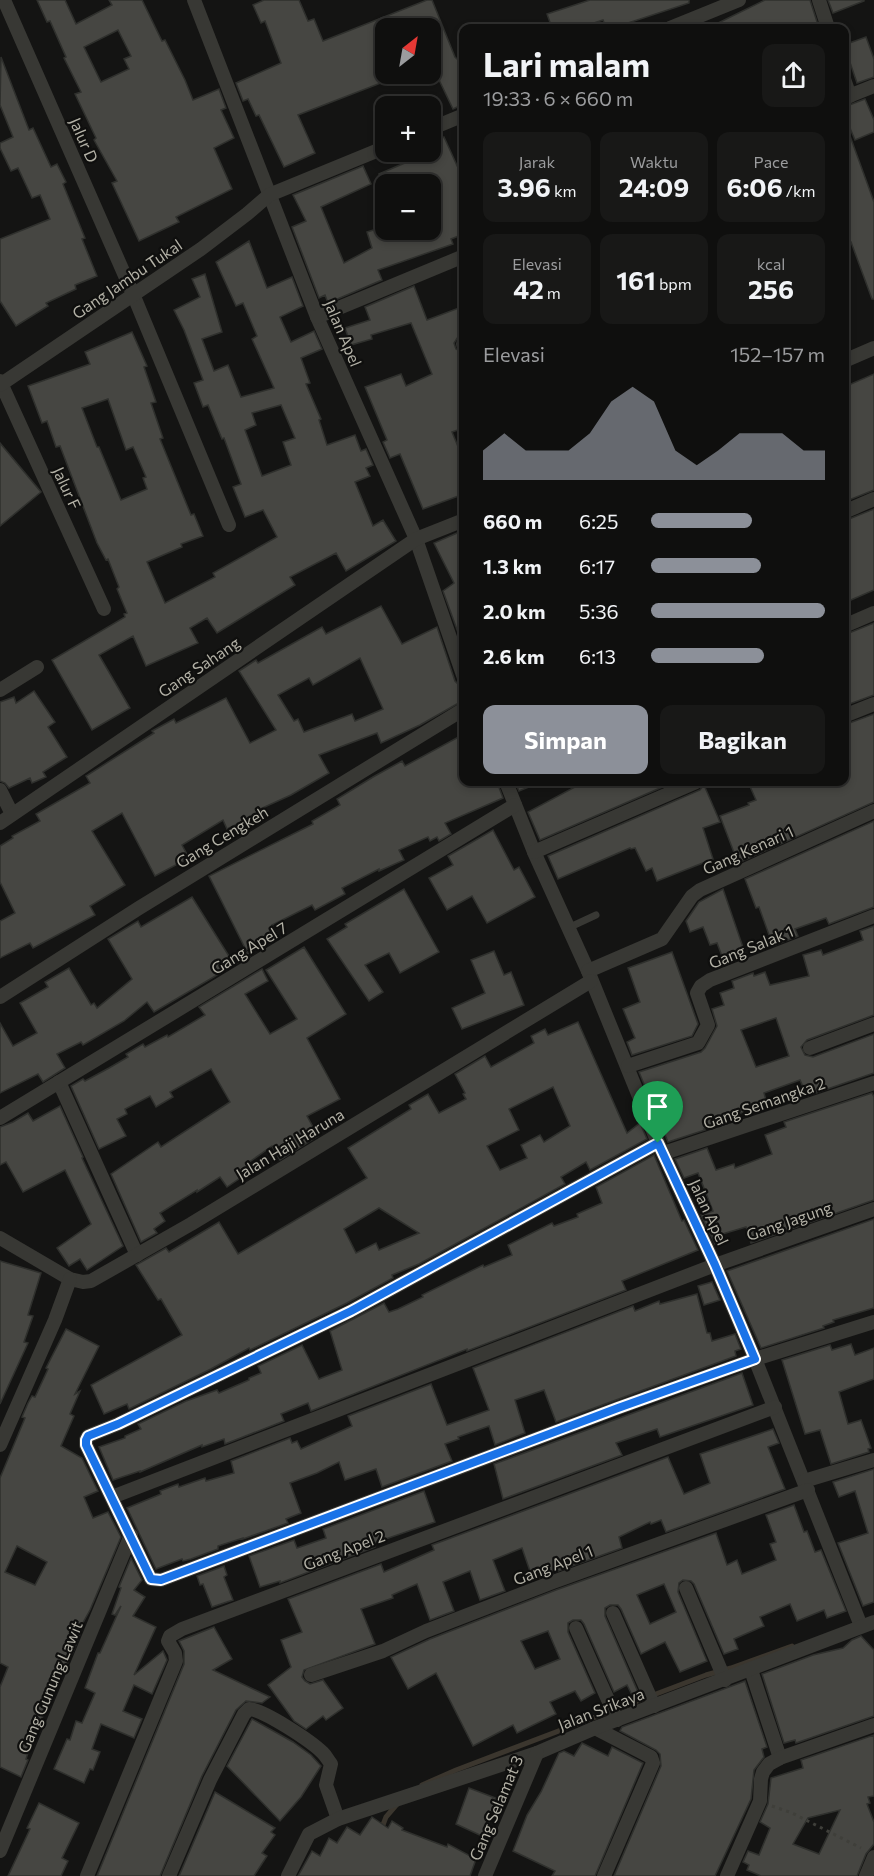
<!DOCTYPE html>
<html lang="id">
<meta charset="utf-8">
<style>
:root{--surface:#0f0f0e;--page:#181817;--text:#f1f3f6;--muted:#9b9c9e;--line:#2f2f2e;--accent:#8c9099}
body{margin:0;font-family:Commissioner,sans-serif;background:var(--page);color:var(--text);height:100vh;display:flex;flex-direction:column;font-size:22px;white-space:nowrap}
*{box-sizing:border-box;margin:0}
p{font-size:20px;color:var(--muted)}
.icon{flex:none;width:33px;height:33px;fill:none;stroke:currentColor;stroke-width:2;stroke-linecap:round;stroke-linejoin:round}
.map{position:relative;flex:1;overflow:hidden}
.panel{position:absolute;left:459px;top:24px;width:390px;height:762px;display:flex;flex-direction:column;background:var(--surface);border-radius:12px;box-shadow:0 3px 9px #0003,0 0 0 2px var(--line)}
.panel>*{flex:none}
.needle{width:39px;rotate:31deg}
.controls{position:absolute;left:375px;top:18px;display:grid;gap:12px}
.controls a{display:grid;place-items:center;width:66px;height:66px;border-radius:12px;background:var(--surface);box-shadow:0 3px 9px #0003,0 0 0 2px var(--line);font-size:30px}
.pin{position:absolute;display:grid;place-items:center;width:51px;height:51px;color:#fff;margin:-62px -26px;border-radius:50% 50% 50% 0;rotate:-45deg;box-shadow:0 0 6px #0007}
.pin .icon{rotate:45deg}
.round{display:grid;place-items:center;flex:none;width:63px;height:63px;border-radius:12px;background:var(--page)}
.overview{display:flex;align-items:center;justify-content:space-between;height:102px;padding:0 24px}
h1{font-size:33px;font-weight:700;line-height:45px}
.figures{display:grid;grid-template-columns:repeat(3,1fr);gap:9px;height:102px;padding:6px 24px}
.figures div{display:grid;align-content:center;border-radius:12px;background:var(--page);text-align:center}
.figures b{font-size:26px;font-weight:700}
.figures small{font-size:16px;font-weight:400}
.figures p{font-size:16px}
.chart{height:168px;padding:12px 24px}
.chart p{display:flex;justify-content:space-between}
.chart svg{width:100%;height:108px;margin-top:6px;fill:var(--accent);opacity:.7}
.primary-button{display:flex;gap:12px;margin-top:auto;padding:12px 24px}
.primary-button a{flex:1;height:69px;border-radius:12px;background:var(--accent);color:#fff;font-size:24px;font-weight:700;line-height:69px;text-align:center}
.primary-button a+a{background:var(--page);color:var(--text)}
ul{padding:0 24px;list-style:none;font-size:20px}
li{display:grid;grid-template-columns:96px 72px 1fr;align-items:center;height:45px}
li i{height:15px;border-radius:8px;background:var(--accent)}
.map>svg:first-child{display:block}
</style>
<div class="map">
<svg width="874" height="1876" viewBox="0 0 874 1876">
<rect width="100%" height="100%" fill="#141413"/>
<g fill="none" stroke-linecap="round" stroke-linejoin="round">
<g stroke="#3b362e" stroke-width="5">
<polyline points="422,1785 456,1770 706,1675 731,1668 792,1646"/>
<polyline points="381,1830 386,1817 398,1803"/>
</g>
</g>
<g fill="#464642" stroke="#2f302d" stroke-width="1.5" fill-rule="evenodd">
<path d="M 37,0 L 65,0 L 76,24 L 112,5 L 109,0 L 142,0 L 162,41 L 165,40 L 185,80 L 193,100 L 219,89 L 226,108 L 221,110 L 234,138 L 214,148 L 232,189 L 176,217 L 179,222 L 139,241 L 112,183 L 117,181 L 94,140 L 96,138 L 75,94 L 81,92 L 64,58 L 66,57 L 50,21 L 47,22 ZM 118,30 L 131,56 L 124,59 L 129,69 L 101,82 L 84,47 Z"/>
<polygon points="264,0 299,0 308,21 314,19 323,41 427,0 432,0 455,57 457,59 464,57 464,104 453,109 430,61 430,28 386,28 386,81 298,115 315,153 284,167 259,115 256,116 248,99 243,101 236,83 281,63 265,21 261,23 253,5"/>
<polygon points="590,0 689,0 689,3 625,24 626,28 606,28 603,20 579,28 552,28 547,14"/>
<polygon points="765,0 810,0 819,28 708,28"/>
<polygon points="828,0 864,0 864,1 833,13"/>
<polygon points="866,37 874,59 874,77 857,83 844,45"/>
<polygon points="1,57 29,130 33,128 51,167 57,164 66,182 63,184 85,238 82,239 97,276 75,285 76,289 46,303 48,306 16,326 0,301 0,239 50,219 40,195 32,198 18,168 11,171 0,148 0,143 13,137 0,105"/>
<polygon points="865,99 874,120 874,132 855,140 844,114 844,107"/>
<polygon points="846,125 874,202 874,299 872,299 851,242 844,245 844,126"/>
<polygon points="444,137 464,181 464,234 451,239 453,244 378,270 382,280 328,303 325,295 319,298 292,227 306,221 293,195 363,166 371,184 321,207 344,263 372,248 367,232 386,226 386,230 430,230 430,184 383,184 379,174 421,156 419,152 430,152 430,143"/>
<path d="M 249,241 L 267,288 L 292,277 L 303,306 L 280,317 L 291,342 L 314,331 L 322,349 L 301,358 L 310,383 L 306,384 L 321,419 L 319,420 L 327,445 L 355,435 L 361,451 L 366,449 L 373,465 L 366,468 L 370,476 L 355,482 L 373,526 L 383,520 L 396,541 L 346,571 L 336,553 L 290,577 L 295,585 L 217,633 L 207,618 L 190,628 L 198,643 L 146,666 L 133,636 L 99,655 L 130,708 L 92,730 L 52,660 L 125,617 L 124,614 L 127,613 L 117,589 L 119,587 L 108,559 L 106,560 L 97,543 L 60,446 L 56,447 L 47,421 L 42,423 L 28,386 L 90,364 L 85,352 L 132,332 L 147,366 L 144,367 L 156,402 L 151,403 L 163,438 L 160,439 L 191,515 L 194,514 L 203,536 L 181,544 L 182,547 L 147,562 L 165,603 L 215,577 L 213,573 L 277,537 L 263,510 L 245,517 L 233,487 L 241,484 L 224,438 L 222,439 L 208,405 L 203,407 L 194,383 L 203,380 L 184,330 L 174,310 L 200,297 L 192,279 L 205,274 L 222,332 L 202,339 L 214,371 L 228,365 L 241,397 L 274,388 L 252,339 L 257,336 L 243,303 L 236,306 L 216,262 ZM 108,399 L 126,450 L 133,447 L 146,477 L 143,478 L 147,489 L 121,500 L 99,447 L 97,447 L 82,408 ZM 281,405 L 295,438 L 283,442 L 291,465 L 262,476 L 245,430 L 256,425 L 252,413 Z"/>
<polygon points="414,286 427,320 464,306 464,335 458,337 454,343 456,349 464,353 464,428 452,432 464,461 464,494 423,509 400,454 390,458 383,442 387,440 365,387 401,374 406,386 432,374 411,323 371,335 372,339 351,345 345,328 370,320 365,307"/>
<polygon points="874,374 874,490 844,502 844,387"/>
<polygon points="0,443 41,492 0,526"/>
<polygon points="874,509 874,590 844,603 844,521"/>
<polygon points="464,530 464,649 443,591 454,583 434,543"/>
<path d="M 381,606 L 402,644 L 437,627 L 455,681 L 459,685 L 464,687 L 464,700 L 420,725 L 381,743 L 377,733 L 319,755 L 329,773 L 291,795 L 260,809 L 262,812 L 227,829 L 223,820 L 182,845 L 189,858 L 155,876 L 122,813 L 92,831 L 125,885 L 90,906 L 95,915 L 33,948 L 30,943 L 0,958 L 0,921 L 15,913 L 0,882 L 0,846 L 13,838 L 12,836 L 40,821 L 36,814 L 90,783 L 86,776 L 154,733 L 152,731 L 174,719 L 176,723 L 226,698 L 250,743 L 276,730 L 239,671 L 256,660 L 258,663 L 322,627 L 326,634 ZM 360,658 L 383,709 L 355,721 L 352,714 L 304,732 L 298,719 L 294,721 L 278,695 L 309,678 L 313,685 Z"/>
<polygon points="874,623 874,695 844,706 844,635"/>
<polygon points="34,691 55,722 48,727 67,757 43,772 46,777 32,783 30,778 9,788 5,783 0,781 0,702 14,697 16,703"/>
<polygon points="874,714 874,802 738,863 720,816 749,805 748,803 756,800 748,782 844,782 844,725"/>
<polygon points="464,734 464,782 497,782 503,798 445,823 451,834 439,841 437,837 430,841 428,837 399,850 404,860 379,871 379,869 342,888 345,894 315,910 312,905 272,925 277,934 246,950 209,876 313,824 312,821 340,805 337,799 373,777 402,761 405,766"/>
<polygon points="515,782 541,782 519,791"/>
<polygon points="572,782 674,782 540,840 528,812 575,787"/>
<polygon points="704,785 720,822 703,828 713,859 657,881 652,868 646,871 635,848 631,849 630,848 558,879 548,856 700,790"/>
<polygon points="874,821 874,907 829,924 826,918 795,929 798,936 773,946 759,907 756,908 745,879"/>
<polygon points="493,830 514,870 519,867 535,897 487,923 472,896 447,910 429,878 453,865 448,856"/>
<polygon points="404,889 439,952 400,973 389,953 365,965 383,992 369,1001 327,939 347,927 345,924"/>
<polygon points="723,889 746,956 725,964 717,943 710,945 703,927 690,932 686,921 699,902"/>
<polygon points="192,897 232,961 251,950 253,954 154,1012 147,1002 124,1021 83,1045 81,1042 57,1054 65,1068 43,1082 38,1074 0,1093 0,1023 13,1046 37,1033 20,1003 48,987 45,982 69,968 91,1005 94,1003 97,1008 132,979 108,939 138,921 141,927"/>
<path d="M 874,926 L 874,1015 L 807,1040 L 801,1047 L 805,1055 L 813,1057 L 874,1034 L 874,1073 L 807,1096 L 800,1080 L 764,1093 L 767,1104 L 723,1119 L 724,1120 L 704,1129 L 705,1130 L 668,1142 L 639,1072 L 701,1052 L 705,1048 L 717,1026 L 712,1009 L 724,1005 L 720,993 L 734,988 L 732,981 L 753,973 L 754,976 L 765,972 L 770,985 L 809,976 L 803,955 L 821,950 L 823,955 L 863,940 L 860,931 ZM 776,1018 L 789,1056 L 756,1067 L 741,1030 Z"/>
<polygon points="304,947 346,1014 307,1038 340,1099 307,1116 318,1136 280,1160 272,1146 248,1163 252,1170 227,1187 220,1177 197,1192 197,1190 160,1213 165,1221 154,1229 157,1233 141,1242 111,1174 158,1142 161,1147 230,1102 211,1069 170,1092 173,1097 156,1107 150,1096 125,1109 127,1114 117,1119 126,1136 99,1149 71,1086 83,1079 85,1081 109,1068 128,1057 126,1054 143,1044 145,1047 167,1035 168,1037 205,1015 199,1007 262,969 268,981 245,994 270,1034 297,1019 266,970"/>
<polygon points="494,951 504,975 511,972 524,1005 462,1029 452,1008 485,993 471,960"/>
<polygon points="672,952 698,1024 692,1036 632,1055 627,1042 635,1038 623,1009 640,1002 628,968"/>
<path d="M 578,1022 L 627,1133 L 640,1123 L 647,1139 L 590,1170 L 586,1162 L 561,1177 L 565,1184 L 419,1264 L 392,1275 L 393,1278 L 347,1303 L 250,1350 L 249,1348 L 211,1369 L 129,1409 L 127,1404 L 104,1414 L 91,1385 L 182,1335 L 161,1299 L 158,1300 L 136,1265 L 166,1248 L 169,1252 L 219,1222 L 238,1254 L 367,1178 L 348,1148 L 411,1109 L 409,1105 L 428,1094 L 439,1113 L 466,1099 L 463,1094 L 465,1093 L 455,1074 L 485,1056 L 491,1067 L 534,1043 L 531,1036 L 545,1029 L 548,1035 ZM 553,1087 L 570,1126 L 544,1142 L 540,1135 L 521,1145 L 527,1158 L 500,1170 L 487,1146 L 519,1130 L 509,1109 ZM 379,1208 L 419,1233 L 379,1250 L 376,1243 L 356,1253 L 344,1229 Z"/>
<polygon points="872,1093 874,1097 874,1200 751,1243 746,1227 719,1235 721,1241 715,1244 701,1215 713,1211 698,1173 684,1178 675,1159 707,1148 716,1170 734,1164 735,1168 772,1154 765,1135 786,1127 784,1122"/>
<polygon points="60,1106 83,1157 82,1158 123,1246 87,1270 80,1259 69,1266 57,1248 91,1224 65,1170 23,1192 6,1162 0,1165 0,1127 13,1122 28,1113 33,1121"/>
<polygon points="654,1155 682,1221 684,1220 698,1250 622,1281 626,1290 467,1351 467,1349 311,1411 308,1403 281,1414 284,1421 225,1444 224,1439 202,1447 202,1445 140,1472 140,1471 113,1480 99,1447 125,1438 125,1436 141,1429 138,1424 186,1401 217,1390 219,1393 249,1380 249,1378 261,1373 258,1366 302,1345 319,1379 342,1370 330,1331 384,1303 389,1312 398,1309 423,1297 422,1295 483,1265 484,1267 512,1255 508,1245 552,1223 554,1226 578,1217 577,1214 602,1203 596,1187"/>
<polygon points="874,1219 874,1308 833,1320 834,1322 823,1326 824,1328 761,1348 727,1271"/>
<polygon points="0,1261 41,1273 28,1315 33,1316 24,1342 28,1343 0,1404"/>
<polygon points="712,1282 720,1300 704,1305 698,1286"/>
<polygon points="697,1294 707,1333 710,1333 712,1341 735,1334 741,1349 735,1351 736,1356 556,1422 544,1390 515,1400 525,1433 495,1445 489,1426 458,1437 459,1439 445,1444 452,1461 382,1487 376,1469 345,1480 339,1462 317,1473 290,1483 301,1513 286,1519 288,1523 243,1539 243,1538 218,1546 218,1549 191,1559 183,1561 182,1559 156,1569 127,1508 161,1494 160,1491 178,1484 179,1487 205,1478 206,1481 234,1473 231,1461 290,1438 292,1443 297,1441 301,1449 352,1426 348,1416 431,1384 447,1425 489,1410 473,1368 633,1306 635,1311 659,1301 660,1304"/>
<path d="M 66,1329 L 99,1346 L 75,1394 L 80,1391 L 70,1414 L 74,1416 L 61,1446 L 82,1458 L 98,1491 L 84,1497 L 93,1518 L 108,1512 L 121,1537 L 90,1610 L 79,1630 L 81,1631 L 74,1650 L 55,1689 L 50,1687 L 41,1723 L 38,1722 L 26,1759 L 28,1760 L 21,1777 L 0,1767 L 0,1687 L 8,1667 L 0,1663 L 0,1478 L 25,1418 L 22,1417 L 28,1403 L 32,1396 L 35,1397 L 48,1369 L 46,1368 ZM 17,1546 L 47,1562 L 35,1585 L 5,1572 Z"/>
<polygon points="851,1344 855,1355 874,1348 874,1379 839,1392 848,1424 861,1420 871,1448 868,1449 869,1452 831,1464 820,1430 805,1434 782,1360 830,1345 832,1350"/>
<polygon points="742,1373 753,1405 660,1437 657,1429 616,1443 622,1455 503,1499 494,1464"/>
<polygon points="773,1429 779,1443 768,1447 785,1489 666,1532 661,1520 651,1524 650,1522 619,1537 622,1548 533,1580 522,1548 493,1560 505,1591 480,1600 470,1571 443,1582 454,1611 430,1620 417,1584 392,1595 393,1598 361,1609 375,1644 304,1670 302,1677 305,1681 310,1684 323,1680 343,1708 326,1720 323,1716 306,1729 294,1721 268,1685 291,1667 281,1640 302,1632 288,1599 381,1564 384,1572 434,1550 432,1545 668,1457 684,1494 710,1483 700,1454"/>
<polygon points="874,1469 874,1602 863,1606 838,1543 868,1533 855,1491 839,1497 833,1482"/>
<polygon points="424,1491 435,1522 374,1543 375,1547 280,1583 280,1581 260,1587 249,1556 294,1540 297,1548 326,1538 323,1529"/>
<path d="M 794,1505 L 804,1532 L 807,1531 L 815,1552 L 821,1550 L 846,1611 L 827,1618 L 824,1610 L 797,1621 L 790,1604 L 760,1617 L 764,1626 L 734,1639 L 738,1649 L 724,1654 L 694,1584 L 691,1581 L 683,1580 L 679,1583 L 678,1592 L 707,1661 L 680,1672 L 665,1642 L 641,1654 L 621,1609 L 618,1605 L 610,1605 L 605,1608 L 605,1616 L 638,1692 L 632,1695 L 627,1685 L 614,1692 L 584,1624 L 581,1620 L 573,1620 L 568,1623 L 568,1632 L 595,1693 L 581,1701 L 575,1691 L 550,1702 L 556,1714 L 517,1733 L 513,1725 L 473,1746 L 436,1673 L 408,1689 L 391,1657 L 430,1639 L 556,1590 L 716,1533 L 727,1565 L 737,1560 L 742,1574 L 776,1560 L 770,1544 L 776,1542 L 766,1515 ZM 664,1584 L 676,1612 L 650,1624 L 637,1595 ZM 548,1631 L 560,1659 L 535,1669 L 521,1641 Z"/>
<polygon points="131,1558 142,1580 134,1590 145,1597 133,1616 156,1627 134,1675 163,1651 167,1660 152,1694 134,1685 123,1711 142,1719 134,1738 101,1724 92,1749 100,1752 93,1770 90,1769 84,1783 54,1769 67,1739 70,1740 76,1721 82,1723 95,1693 85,1688 98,1653 100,1653 121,1606 115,1615 112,1614 121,1588 119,1587"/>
<polygon points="224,1566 227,1575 224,1577 233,1600 212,1607 203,1584 200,1585 197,1576"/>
<polygon points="214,1627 232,1659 213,1670 270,1697 262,1703 246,1701 236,1710 202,1776 160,1876 97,1876 184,1664 184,1651 179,1641"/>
<polygon points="861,1636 874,1650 874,1716 796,1743 795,1740 784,1743 762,1674 813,1655 843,1648 852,1640"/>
<polygon points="745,1681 767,1747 762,1749 764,1757 754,1770 751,1799 715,1876 614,1876 661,1766 660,1754 656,1750 620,1731 622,1727"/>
<polygon points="252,1719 293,1742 311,1755 321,1766 301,1797 280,1821 227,1766"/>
<path d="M 874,1735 L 874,1796 L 868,1797 L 870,1803 L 867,1804 L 874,1822 L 874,1844 L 866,1854 L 857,1876 L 761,1876 L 747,1870 L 749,1865 L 743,1862 L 748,1851 L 759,1855 L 770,1828 L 760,1822 L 768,1804 L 771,1778 L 803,1768 L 801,1760 ZM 840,1810 L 819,1854 L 793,1844 L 808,1818 Z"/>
<polygon points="582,1743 608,1756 612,1747 643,1763 595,1876 552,1876 555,1871 513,1851 527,1815 541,1792 559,1753 564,1751 574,1756"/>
<polygon points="469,1788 498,1799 484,1837 456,1824"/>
<polygon points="215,1792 275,1828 271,1832 275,1835 262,1853 267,1856 254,1876 179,1876"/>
<polygon points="39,1803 79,1823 62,1858 68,1861 61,1876 8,1876 30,1829 27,1828"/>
<polygon points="372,1817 388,1828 392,1821 403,1828 402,1830 447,1847 448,1844 476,1859 470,1876 298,1876 312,1851 320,1856 329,1838 337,1843 347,1827 360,1835"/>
</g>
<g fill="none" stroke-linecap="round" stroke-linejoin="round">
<polyline stroke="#3f3f3a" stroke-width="3" stroke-dasharray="3 4.5" stroke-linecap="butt" points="772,1806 792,1813 861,1848"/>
<polyline stroke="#383834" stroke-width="7" points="568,928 596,915"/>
<g stroke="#383834" stroke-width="14">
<polyline points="4,0 133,294 229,525"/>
<polyline points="194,0 317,317 416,539 464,678"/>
<polyline points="819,0 828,28"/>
<polyline points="670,28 739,0"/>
<polyline points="844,79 850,96"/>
<polyline points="844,98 874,86"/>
<polyline points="430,129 464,115"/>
<polyline points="317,317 464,256"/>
<polyline points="463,344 464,344"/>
<polyline points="844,361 874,348"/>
<polyline points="0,381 104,609"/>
<polyline points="0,385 201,249 247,214 269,195 386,147"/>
<polyline points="844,512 874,499"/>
<polyline points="844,626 874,613"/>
<polyline points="0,690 37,667"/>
<polyline points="844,716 874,704"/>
<polyline points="506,782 534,852 588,971 658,1143 715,1265 755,1359 861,1626"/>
<polyline points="0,790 12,814"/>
<polyline points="0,823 416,539 464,520"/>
<polyline points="534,852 696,782"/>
<polyline points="588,971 662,939 692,896 700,890 874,811"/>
<polyline points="0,997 139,908 464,709"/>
<polyline points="810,1048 874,1024"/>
<polyline points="628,1066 698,1043 708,1025 697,993 701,986 710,980 874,916"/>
<polyline points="59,1082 137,1255"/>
<polyline points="0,1118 515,805"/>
<polyline points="658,1143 351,1311 118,1424 88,1436 86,1440 86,1445 151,1579 161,1580 618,1408 755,1359 874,1322"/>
<polyline points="664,1153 874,1083"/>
<polyline points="0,1238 70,1279 83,1282 91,1281 191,1224 591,981"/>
<polyline points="0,1445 55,1320 70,1279"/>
<polyline points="804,1481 874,1460"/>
<polyline points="112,1497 715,1265 874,1209"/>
<polyline points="686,1588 725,1680"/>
<polyline points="613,1613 654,1706"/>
<polyline points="576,1628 617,1720"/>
<polyline points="751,1670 780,1758"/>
<polyline points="311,1675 383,1651 426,1631 553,1582 808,1490"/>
<polyline points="595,1728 651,1757 653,1763 604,1876"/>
<polyline points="0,1851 131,1535"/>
<polyline points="87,1876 176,1661 175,1653 168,1641 170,1636 182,1629 775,1407"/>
<path d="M 169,1876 L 210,1780 L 244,1714 L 249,1709 C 264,1710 311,1741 323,1753 C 326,1756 328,1760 331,1764 L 326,1785 L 338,1819"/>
<polyline points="288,1876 309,1834 338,1819 537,1753 595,1728 874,1622"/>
<polyline points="485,1876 537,1753"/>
<polyline points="727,1876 760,1801 761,1779 763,1772 769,1764 780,1758 874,1725"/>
<polyline points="866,1876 874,1857"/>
</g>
</g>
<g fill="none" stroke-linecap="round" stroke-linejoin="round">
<g stroke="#fff" stroke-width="12">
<polygon id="route" points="658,1143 715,1265 755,1359 618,1408 161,1580 151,1579 86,1445 86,1440 88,1436 118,1424 351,1311"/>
</g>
<use href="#route" stroke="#1a73e8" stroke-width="8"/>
</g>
<g text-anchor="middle" stroke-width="4.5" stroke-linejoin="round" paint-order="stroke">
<g font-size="16" fill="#b3b1a6" stroke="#0f0f0e">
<text transform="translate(84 140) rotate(66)" y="6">Jalur D</text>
<text transform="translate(127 279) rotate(-34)" y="6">Gang Jambu Tukal</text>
<text transform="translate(343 333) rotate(67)" y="6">Jalan Apel</text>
<text transform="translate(67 488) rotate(65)" y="6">Jalur F</text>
<text transform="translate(199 667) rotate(-34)" y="6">Gang Sahang</text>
<text transform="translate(222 837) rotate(-31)" y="6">Gang Cengkeh</text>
<text transform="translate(748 850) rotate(-24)" y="6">Gang Kenari 1</text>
<text transform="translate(751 947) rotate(-22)" y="6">Gang Salak 1</text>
<text transform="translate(249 948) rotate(-31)" y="6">Gang Apel 7</text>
<text transform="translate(764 1103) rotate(-19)" y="6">Gang Semangka 2</text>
<text transform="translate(290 1144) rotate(-31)" y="6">Jalan Haji Haruna</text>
<text transform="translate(709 1212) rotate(65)" y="6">Jalan Apel</text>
<text transform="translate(789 1221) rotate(-19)" y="6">Gang Jagung</text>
<text transform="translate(344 1550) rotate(-21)" y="6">Gang Apel 2</text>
<text transform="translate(553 1565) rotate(-21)" y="6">Gang Apel 1</text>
<text transform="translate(50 1687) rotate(-67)" y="6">Gang Gunung Lawit</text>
<text transform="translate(601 1709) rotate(-21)" y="6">Jalan Srikaya</text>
<text transform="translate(496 1808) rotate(-67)" y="6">Gang Selamat 3</text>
</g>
</g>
</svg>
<div class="controls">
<a><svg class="needle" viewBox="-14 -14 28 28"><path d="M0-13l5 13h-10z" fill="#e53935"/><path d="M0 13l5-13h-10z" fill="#9b9c9e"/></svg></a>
<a>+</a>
<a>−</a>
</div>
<div class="pin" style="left:658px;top:1143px;background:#1e9e55"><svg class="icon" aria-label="arrive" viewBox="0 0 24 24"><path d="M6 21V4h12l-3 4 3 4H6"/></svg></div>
<section class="panel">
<div class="overview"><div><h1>Lari malam</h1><p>19:33 · 6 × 660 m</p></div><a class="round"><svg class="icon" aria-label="share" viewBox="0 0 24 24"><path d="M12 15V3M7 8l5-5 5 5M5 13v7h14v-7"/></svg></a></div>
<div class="figures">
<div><p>Jarak</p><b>3.96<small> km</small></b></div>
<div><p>Waktu</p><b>24:09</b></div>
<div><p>Pace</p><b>6:06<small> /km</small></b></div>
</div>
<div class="figures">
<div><p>Elevasi</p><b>42<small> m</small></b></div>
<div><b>161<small> bpm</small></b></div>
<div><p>kcal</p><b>256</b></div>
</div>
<div class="chart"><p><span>Elevasi</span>152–157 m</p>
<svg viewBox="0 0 160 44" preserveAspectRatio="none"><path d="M0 44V32L10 25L20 32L30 32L40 32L50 25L60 12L70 6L80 12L90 32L100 38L110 32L120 25L130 25L140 25L150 32L160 32V44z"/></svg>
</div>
<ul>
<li><b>660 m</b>6:25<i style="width:58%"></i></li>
<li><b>1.3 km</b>6:17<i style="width:63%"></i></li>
<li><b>2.0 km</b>5:36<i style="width:100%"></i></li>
<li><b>2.6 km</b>6:13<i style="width:65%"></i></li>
</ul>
<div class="primary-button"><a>Simpan</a><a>Bagikan</a></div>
</section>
</div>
